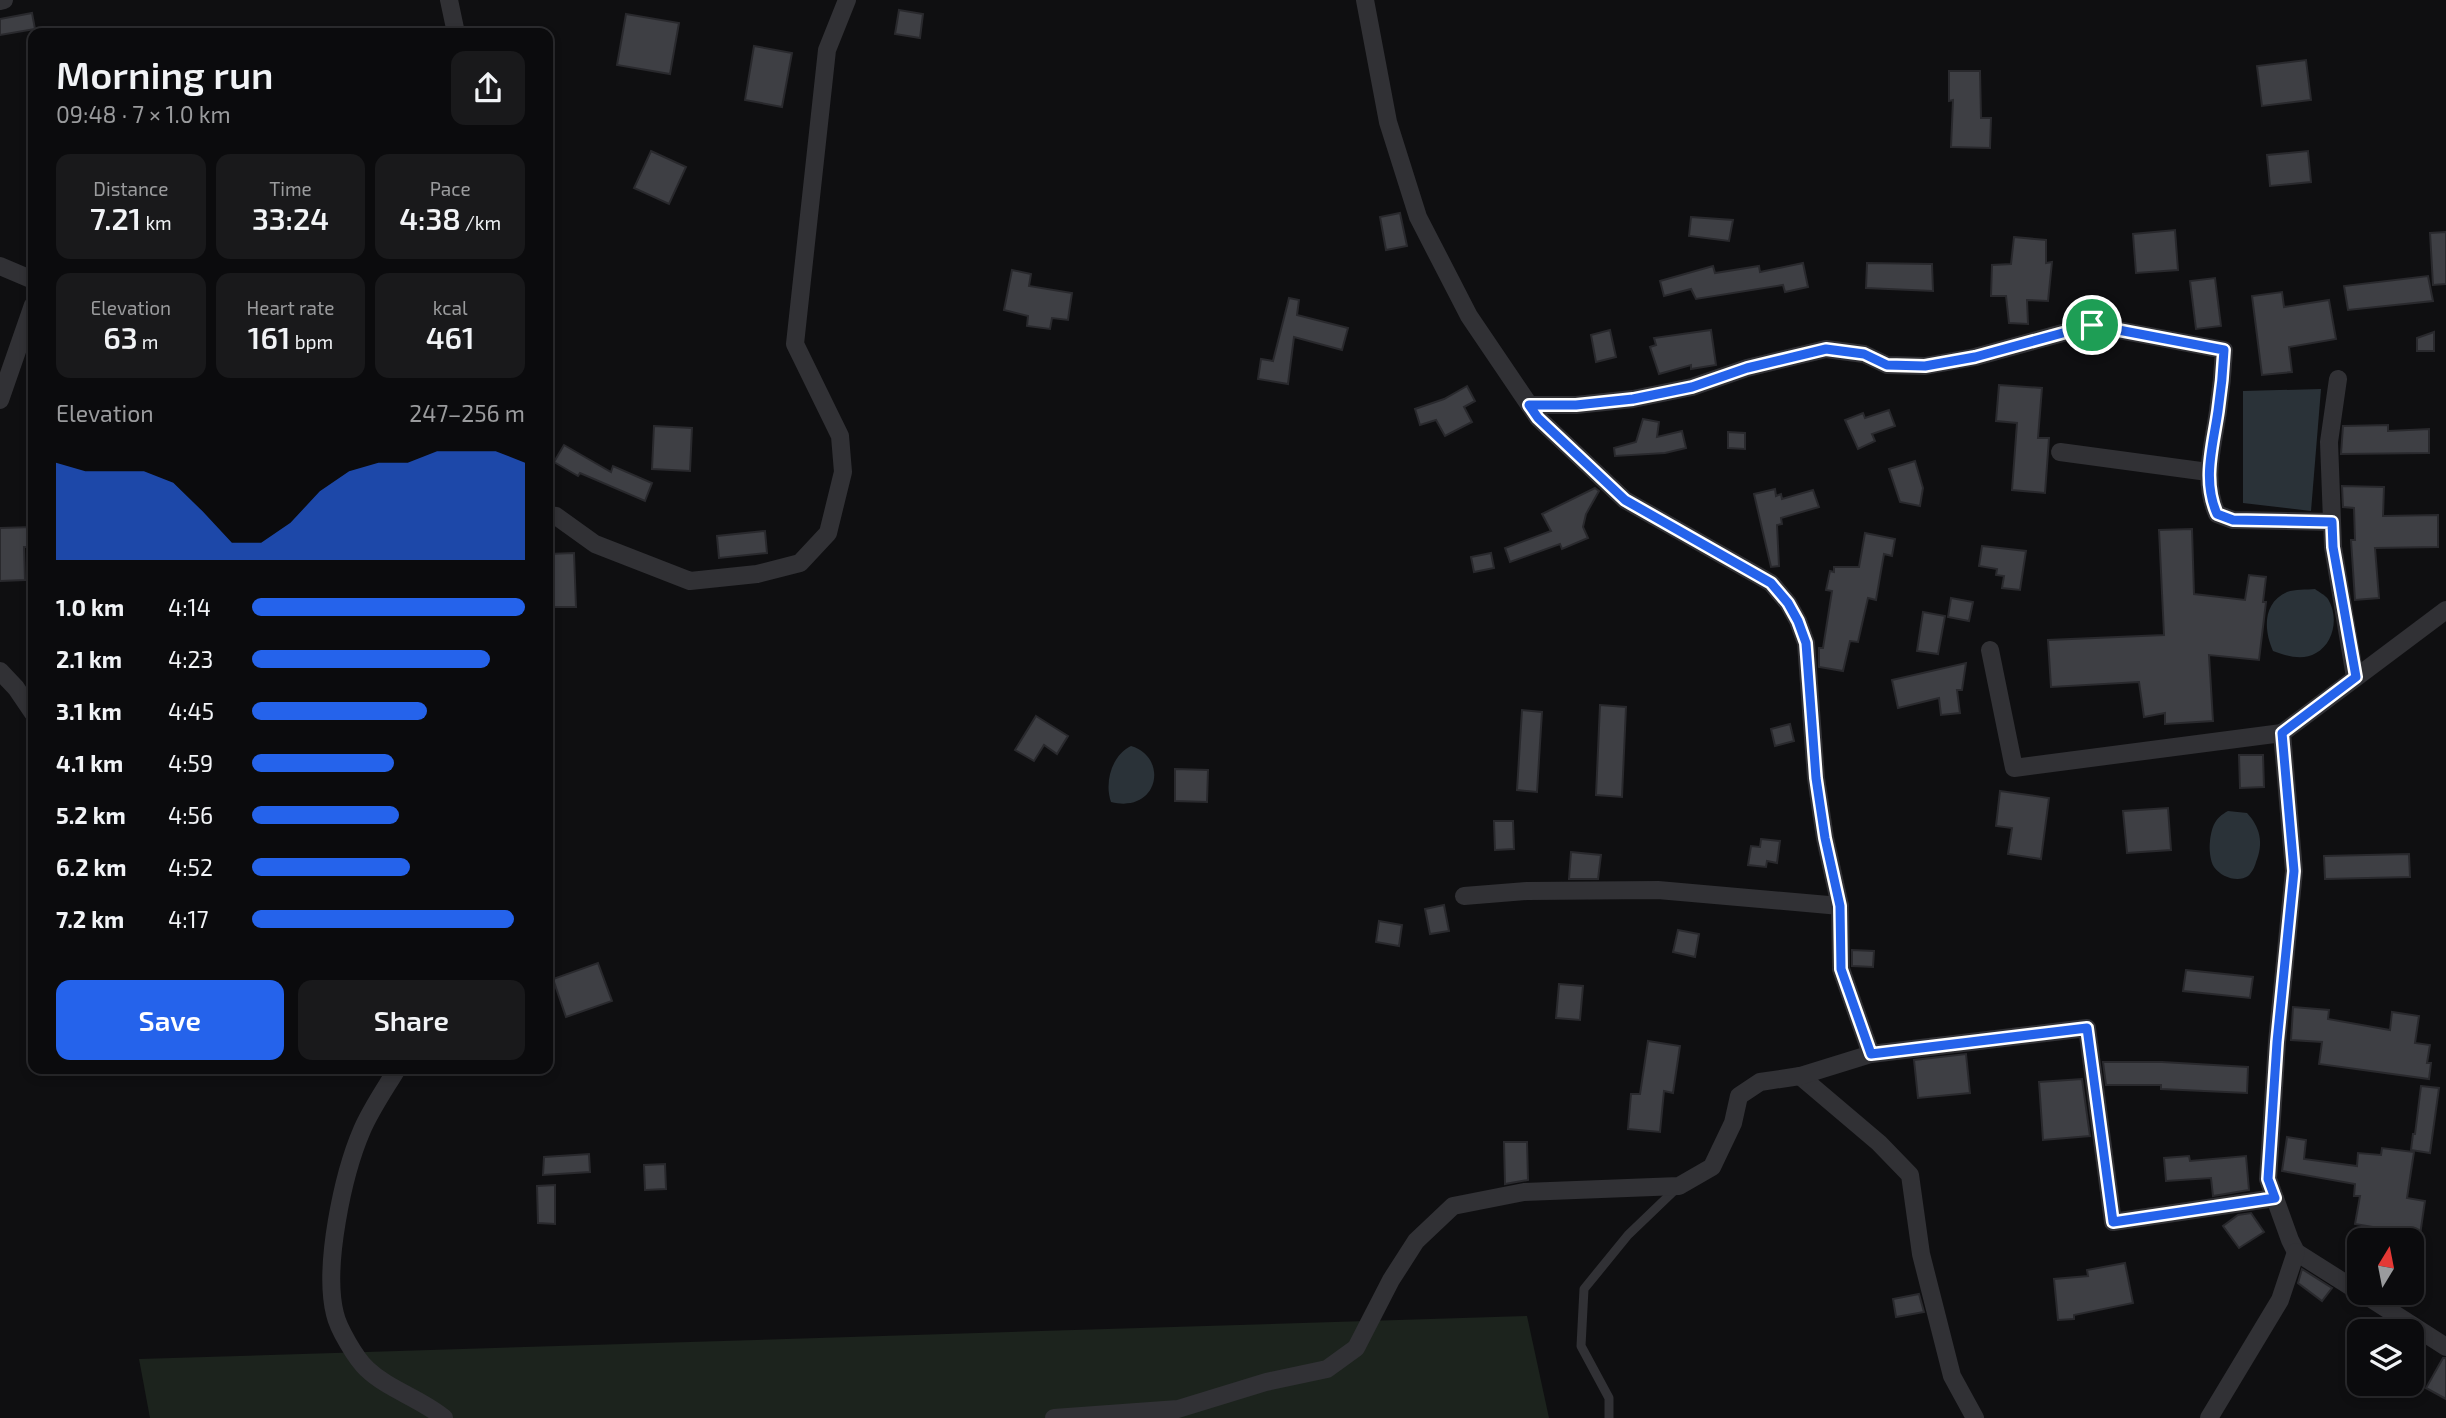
<!DOCTYPE html>
<meta charset="utf-8">
<style>
:root{--surface:#0b0b0d;--page:#19191b;--text:#f1f3f6;--muted:#9a9b9d;--line:#2b2b2e;--accent:#2563eb}
body{margin:0;font-family:"Exo 2",sans-serif;background:var(--page);color:var(--text);height:100vh;display:flex;flex-direction:column;font-size:26px;white-space:nowrap}
*{box-sizing:border-box;margin:0}
p{font-size:23px;color:var(--muted)}
.icon{flex:none;width:38px;height:38px;fill:none;stroke:currentColor;stroke-width:2;stroke-linecap:round;stroke-linejoin:round}
.map{position:relative;flex:1;overflow:hidden}
.sheet{position:absolute;left:28px;top:28px;width:525px;height:1046px;display:flex;flex-direction:column;background:var(--surface);border-radius:14px;box-shadow:0 4px 10px #0003,0 0 0 2px var(--line)}
.sheet>*{flex:none}
.needle{width:46px;rotate:10deg}
.controls{position:absolute;left:2347px;top:1228px;display:grid;gap:14px}
.controls a{display:grid;place-items:center;width:77px;height:77px;border-radius:14px;background:var(--surface);box-shadow:0 4px 10px #0003,0 0 0 2px var(--line);font-size:35px}
.pin{position:absolute;display:grid;place-items:center;width:60px;height:60px;color:#fff;margin:-30px;border:4px solid #fff;border-radius:50%;box-shadow:0 2px 7px #0007}
.round{display:grid;place-items:center;flex:none;width:74px;height:74px;border-radius:14px;background:var(--page)}
.overview{display:flex;align-items:center;justify-content:space-between;height:119px;padding:0 28px}
h1{font-size:38px;font-weight:600;line-height:52px}
.figures{display:grid;grid-template-columns:repeat(3,1fr);gap:10px;height:119px;padding:7px 28px}
.figures div{display:grid;align-content:center;border-radius:14px;background:var(--page);text-align:center}
.figures b{font-size:30px;font-weight:600}
.figures small{font-size:19px;font-weight:400}
.figures p{font-size:19px}
.chart{height:196px;padding:14px 28px}
.chart p{display:flex;justify-content:space-between}
.chart svg{width:100%;height:126px;margin-top:7px;fill:var(--accent);opacity:.7}
.button{display:flex;gap:14px;margin-top:auto;padding:14px 28px}
.button a{flex:1;height:80px;border-radius:14px;background:var(--accent);color:#fff;font-size:28px;font-weight:600;line-height:80px;text-align:center}
.button a+a{background:var(--page);color:var(--text)}
ul{padding:0 28px;list-style:none;font-size:23px}
li{display:grid;grid-template-columns:112px 84px 1fr;align-items:center;height:52px}
li i{height:18px;border-radius:9px;background:var(--accent)}
.map>svg:first-child{display:block}
</style>
<div class="map">
<svg width="2446" height="1418" viewBox="0 0 2446 1418">
<rect width="100%" height="100%" fill="#0f0f11"/>
<polygon fill="#1c231d" points="1527,1316 1549,1418 150,1418 139,1359"/>
<g fill="#2a3238">
<polygon points="2321,389 2311,511 2243,503 2243,391"/>
<path d="M 2315,589 C 2319,592 2325,595 2328,599 C 2339,617 2334,643 2316,653 C 2303,661 2286,656 2273,651 C 2264,631 2262,603 2287,592 C 2295,589 2306,590 2315,589 Z"/>
<path d="M 1131,746 C 1169,757 1159,814 1111,802 C 1104,782 1112,755 1131,746 Z"/>
<path d="M 2228,811 L 2247,813 C 2260,827 2264,843 2256,862 C 2255,866 2252,873 2248,876 C 2238,883 2221,877 2214,867 C 2210,861 2209,848 2210,841 C 2212,826 2215,818 2228,811 Z"/>
</g>
<g fill="#3e3f44" stroke="#29292d" stroke-width="2">
<polygon points="899,10 923,14 920,38 895,34"/>
<polygon points="32,13 35,29 0,35 0,19"/>
<polygon points="626,14 679,23 670,74 617,65"/>
<polygon points="754,46 792,53 782,107 745,100"/>
<polygon points="2306,60 2311,100 2262,106 2257,66"/>
<polygon points="1949,71 1980,71 1981,118 1991,118 1990,148 1951,147 1953,100 1949,101"/>
<polygon points="651,151 686,167 669,204 634,188"/>
<polygon points="2308,151 2311,182 2270,186 2267,155"/>
<polygon points="1400,213 1407,246 1386,250 1380,217"/>
<polygon points="1691,217 1733,220 1729,241 1689,236"/>
<polygon points="2175,230 2178,270 2136,273 2133,234"/>
<polygon points="2446,232 2446,284 2433,285 2430,233"/>
<polygon points="2014,237 2046,240 2046,263 2052,262 2048,301 2027,300 2028,324 2009,323 2006,296 1991,296 1992,265 2011,264"/>
<polygon points="1803,263 1808,287 1785,292 1783,285 1696,299 1691,289 1664,296 1660,281 1713,266 1715,273 1759,266 1760,272"/>
<polygon points="1867,263 1932,264 1933,291 1866,288"/>
<polygon points="1012,270 1031,274 1029,286 1072,293 1068,320 1052,318 1050,329 1027,326 1028,316 1004,310"/>
<polygon points="2428,276 2433,301 2348,310 2344,286"/>
<polygon points="2215,278 2221,326 2196,329 2190,281"/>
<polygon points="2282,292 2284,307 2329,300 2336,339 2289,347 2292,372 2262,375 2252,296"/>
<polygon points="1289,298 1299,300 1297,315 1348,328 1342,350 1294,337 1288,384 1258,379 1261,359 1273,361"/>
<polygon points="1610,330 1616,357 1596,362 1591,335"/>
<polygon points="1711,330 1716,365 1691,369 1691,365 1659,374 1650,347 1656,345 1654,338"/>
<polygon points="2434,332 2434,351 2417,351 2417,338"/>
<polygon points="1999,385 2042,388 2038,438 2049,438 2045,493 2012,490 2017,423 1996,421"/>
<polygon points="1467,386 1475,401 1464,407 1472,422 1445,436 1436,420 1420,425 1415,409 1444,399"/>
<polygon points="1889,410 1895,426 1872,434 1875,441 1858,449 1845,420 1863,413 1865,418"/>
<polygon points="1643,419 1659,422 1657,437 1682,431 1686,448 1665,453 1615,456 1614,448 1636,442"/>
<polygon points="2388,425 2388,431 2429,429 2429,453 2341,454 2343,426"/>
<polygon points="654,426 692,428 690,471 652,469"/>
<polygon points="1728,432 1745,433 1745,449 1728,448"/>
<polygon points="564,445 611,472 613,466 652,483 645,501 580,473 578,476 554,462"/>
<polygon points="1915,461 1923,488 1920,506 1900,502 1889,469"/>
<polygon points="2342,486 2384,487 2383,516 2438,515 2438,547 2375,548 2379,598 2355,600 2351,540 2355,540 2354,508 2343,507"/>
<polygon points="1595,488 1599,491 1586,514 1583,527 1588,538 1562,549 1560,544 1510,562 1505,548 1551,531 1542,514"/>
<polygon points="1775,489 1776,496 1781,494 1782,499 1813,490 1819,507 1781,518 1782,524 1777,525 1779,566 1771,567 1754,494"/>
<polygon points="33,527 33,547 24,547 25,580 0,581 0,528"/>
<polygon points="2192,529 2194,594 2245,600 2249,575 2266,577 2263,602 2266,602 2259,660 2209,655 2213,721 2165,724 2165,713 2144,717 2139,682 2051,687 2048,640 2164,635 2159,530"/>
<polygon points="765,531 767,553 719,558 717,536"/>
<polygon points="1865,533 1895,539 1892,556 1884,554 1876,600 1868,598 1858,642 1850,641 1843,671 1819,667 1819,648 1823,648 1832,591 1826,590 1830,571 1834,572 1834,567 1859,567"/>
<polygon points="1982,546 2026,551 2020,590 2002,588 2004,576 1996,575 1997,569 1979,566"/>
<polygon points="574,553 576,607 548,607 548,554"/>
<polygon points="1491,553 1494,568 1474,572 1471,557"/>
<polygon points="1951,598 1973,602 1969,621 1948,617"/>
<polygon points="1923,612 1945,616 1938,654 1917,651"/>
<polygon points="1966,663 1962,690 1957,690 1960,713 1941,715 1939,698 1898,708 1892,680"/>
<polygon points="1600,705 1626,707 1622,797 1596,795"/>
<polygon points="1522,710 1542,712 1537,792 1517,790"/>
<polygon points="1036,716 1068,736 1057,754 1044,745 1034,761 1015,750"/>
<polygon points="1790,724 1794,741 1775,746 1771,729"/>
<polygon points="2239,755 2263,755 2264,787 2240,788"/>
<polygon points="1175,769 1208,770 1207,802 1175,801"/>
<polygon points="2000,791 2049,798 2041,859 2008,854 2012,828 1996,826"/>
<polygon points="2168,808 2171,850 2127,853 2123,811"/>
<polygon points="1494,821 1513,821 1514,849 1495,850"/>
<polygon points="1761,839 1780,841 1777,863 1767,861 1766,867 1748,865 1751,846 1760,847"/>
<polygon points="1571,852 1601,855 1598,879 1569,879"/>
<polygon points="2409,854 2410,877 2325,879 2324,856"/>
<polygon points="1444,905 1449,931 1430,934 1425,909"/>
<polygon points="1379,921 1402,925 1399,946 1376,942"/>
<polygon points="1678,930 1699,934 1695,957 1673,952"/>
<polygon points="1852,950 1874,951 1873,967 1852,966"/>
<polygon points="598,963 612,1001 566,1017 553,979"/>
<polygon points="2186,970 2253,977 2250,998 2183,991"/>
<polygon points="1559,984 1583,986 1580,1020 1556,1018"/>
<polygon points="2293,1007 2329,1010 2328,1019 2390,1030 2392,1012 2419,1016 2415,1043 2430,1045 2427,1063 2431,1063 2429,1079 2319,1064 2322,1042 2291,1040"/>
<polygon points="1648,1041 1680,1046 1673,1093 1664,1091 1660,1132 1628,1129 1631,1094 1640,1094"/>
<polygon points="1966,1054 1970,1093 1918,1098 1914,1060"/>
<polygon points="2103,1062 2162,1062 2248,1067 2247,1093 2161,1089 2161,1085 2106,1085"/>
<polygon points="2082,1079 2090,1136 2043,1140 2039,1082"/>
<polygon points="2421,1086 2439,1088 2430,1153 2411,1150 2413,1134 2415,1134"/>
<polygon points="2287,1137 2306,1140 2304,1159 2357,1166 2358,1153 2381,1155 2382,1148 2414,1152 2407,1198 2425,1201 2420,1235 2355,1224 2360,1196 2354,1196 2355,1184 2282,1171"/>
<polygon points="1504,1142 1527,1142 1528,1180 1505,1184"/>
<polygon points="589,1154 590,1172 543,1175 544,1157"/>
<polygon points="2189,1156 2190,1161 2246,1156 2249,1190 2213,1196 2211,1178 2166,1181 2164,1158"/>
<polygon points="665,1164 666,1189 645,1190 644,1165"/>
<polygon points="555,1185 555,1224 538,1223 537,1186"/>
<polygon points="2251,1213 2264,1232 2239,1248 2223,1226 2238,1215"/>
<polygon points="2125,1263 2133,1303 2074,1315 2074,1319 2058,1320 2054,1279 2088,1276 2087,1270"/>
<polygon points="2302,1269 2332,1288 2322,1301 2298,1283"/>
<polygon points="1919,1294 1924,1312 1896,1317 1893,1299"/>
<polygon points="2443,1358 2446,1358 2446,1399 2426,1388"/>
</g>
<g fill="none" stroke-linecap="round" stroke-linejoin="round">
<polyline stroke="#313135" stroke-width="9" points="1609,1418 1609,1398 1581,1346 1584,1289 1628,1235 1678,1187"/>
<g stroke="#313135" stroke-width="18">
<polyline points="449,0 456,33"/>
<polyline points="1365,0 1388,122 1418,217 1469,316 1538,418 1625,500 1771,583 1788,603 1798,621 1806,643 1816,778 1825,838 1840,906 1841,969 1871,1054 2087,1028 2113,1222 2275,1198"/>
<polyline points="0,1 4,0"/>
<polyline points="0,266 33,280"/>
<polyline points="2338,379 2329,442 2333,547 2355,677"/>
<polyline points="0,400 33,305"/>
<path d="M 1529,405 L 1576,405 L 1633,399 L 1692,387 L 1747,368 L 1826,349 L 1864,354 L 1887,365 L 1925,366 L 1975,357 L 2092,325 L 2224,350 C 2223,371 2221,391 2218,411 C 2213,446 2202,481 2217,514 L 2233,520 L 2332,522"/>
<polyline points="2060,452 2208,472"/>
<polyline points="548,515 556,516 595,544 690,581 757,574 800,563 828,533 843,472 840,436 795,344 827,50 847,0"/>
<polyline points="1990,650 2014,768 2282,733"/>
<polyline points="0,671 16,688 33,713"/>
<polyline points="1464,896 1527,891 1658,890 1840,906"/>
<path d="M 397,1069 C 385,1089 371,1109 362,1130 C 343,1174 323,1267 335,1314 C 338,1328 356,1359 367,1369 C 389,1390 420,1398 444,1418"/>
<polyline points="1800,1076 1879,1143 1910,1175 1921,1254 1952,1376 1975,1418"/>
<polyline points="2359,1292 2296,1252 2290,1240 2268,1179 2277,1042 2294,871 2282,733 2446,610"/>
<polyline points="2362,1293 2446,1347"/>
<polyline points="1054,1418 1178,1409 1266,1382 1327,1369 1356,1348 1391,1280 1416,1241 1453,1206 1524,1192 1679,1186 1712,1167 1733,1123 1739,1096 1760,1082 1800,1076 1871,1054"/>
<polyline points="2209,1418 2280,1300 2296,1252"/>
</g>
</g>
<g fill="none" stroke-linecap="round" stroke-linejoin="round">
<g stroke="#fff" stroke-width="14">
<path id="route" d="M 2092,325 L 2224,350 C 2223,371 2221,391 2218,411 C 2213,446 2202,480 2217,514 L 2233,520 L 2332,522 L 2333,547 L 2356,677 L 2282,733 L 2294,871 L 2277,1042 L 2268,1179 L 2275,1198 L 2113,1222 L 2087,1028 L 1871,1054 L 1841,969 L 1840,906 L 1825,838 L 1816,778 L 1806,643 L 1798,621 L 1788,603 L 1771,583 L 1625,500 L 1538,418 L 1529,405 L 1576,405 L 1633,399 L 1692,387 L 1747,368 L 1826,349 L 1864,354 L 1887,365 L 1925,366 L 1975,357 Z"/>
</g>
<use href="#route" stroke="#2563eb" stroke-width="9"/>
</g>
</svg>
<div class="controls">
<a><svg class="needle" viewBox="-14 -14 28 28"><path d="M0-13l5 13h-10z" fill="#e53935"/><path d="M0 13l5-13h-10z" fill="#9a9b9d"/></svg></a>
<a><svg class="icon" aria-label="layers" viewBox="0 0 24 24"><path d="M12 4l9 5-9 5-9-5zM3 14l9 5 9-5"/></svg></a>
</div>
<div class="pin" style="left:2092px;top:325px;background:#1e9e55"><svg class="icon" aria-label="arrive" viewBox="0 0 24 24"><path d="M6 21V4h12l-3 4 3 4H6"/></svg></div>
<section class="sheet">
<div class="overview"><div><h1>Morning run</h1><p>09:48 · 7 × 1.0 km</p></div><a class="round"><svg class="icon" aria-label="share" viewBox="0 0 24 24"><path d="M12 15V3M7 8l5-5 5 5M5 13v7h14v-7"/></svg></a></div>
<div class="figures">
<div><p>Distance</p><b>7.21<small> km</small></b></div>
<div><p>Time</p><b>33:24</b></div>
<div><p>Pace</p><b>4:38<small> /km</small></b></div>
</div>
<div class="figures">
<div><p>Elevation</p><b>63<small> m</small></b></div>
<div><p>Heart rate</p><b>161<small> bpm</small></b></div>
<div><p>kcal</p><b>461</b></div>
</div>
<div class="chart"><p><span>Elevation</span>247–256 m</p>
<svg viewBox="0 0 160 44" preserveAspectRatio="none"><path d="M0 44V10L10 13L20 13L30 13L40 17L50 27L60 38L70 38L80 31L90 20L100 13L110 10L120 10L130 6L140 6L150 6L160 10V44z"/></svg>
</div>
<ul>
<li><b>1.0 km</b>4:14<i style="width:100%"></i></li>
<li><b>2.1 km</b>4:23<i style="width:87%"></i></li>
<li><b>3.1 km</b>4:45<i style="width:64%"></i></li>
<li><b>4.1 km</b>4:59<i style="width:52%"></i></li>
<li><b>5.2 km</b>4:56<i style="width:54%"></i></li>
<li><b>6.2 km</b>4:52<i style="width:58%"></i></li>
<li><b>7.2 km</b>4:17<i style="width:96%"></i></li>
</ul>
<div class="button"><a>Save</a><a>Share</a></div>
</section>
</div>
